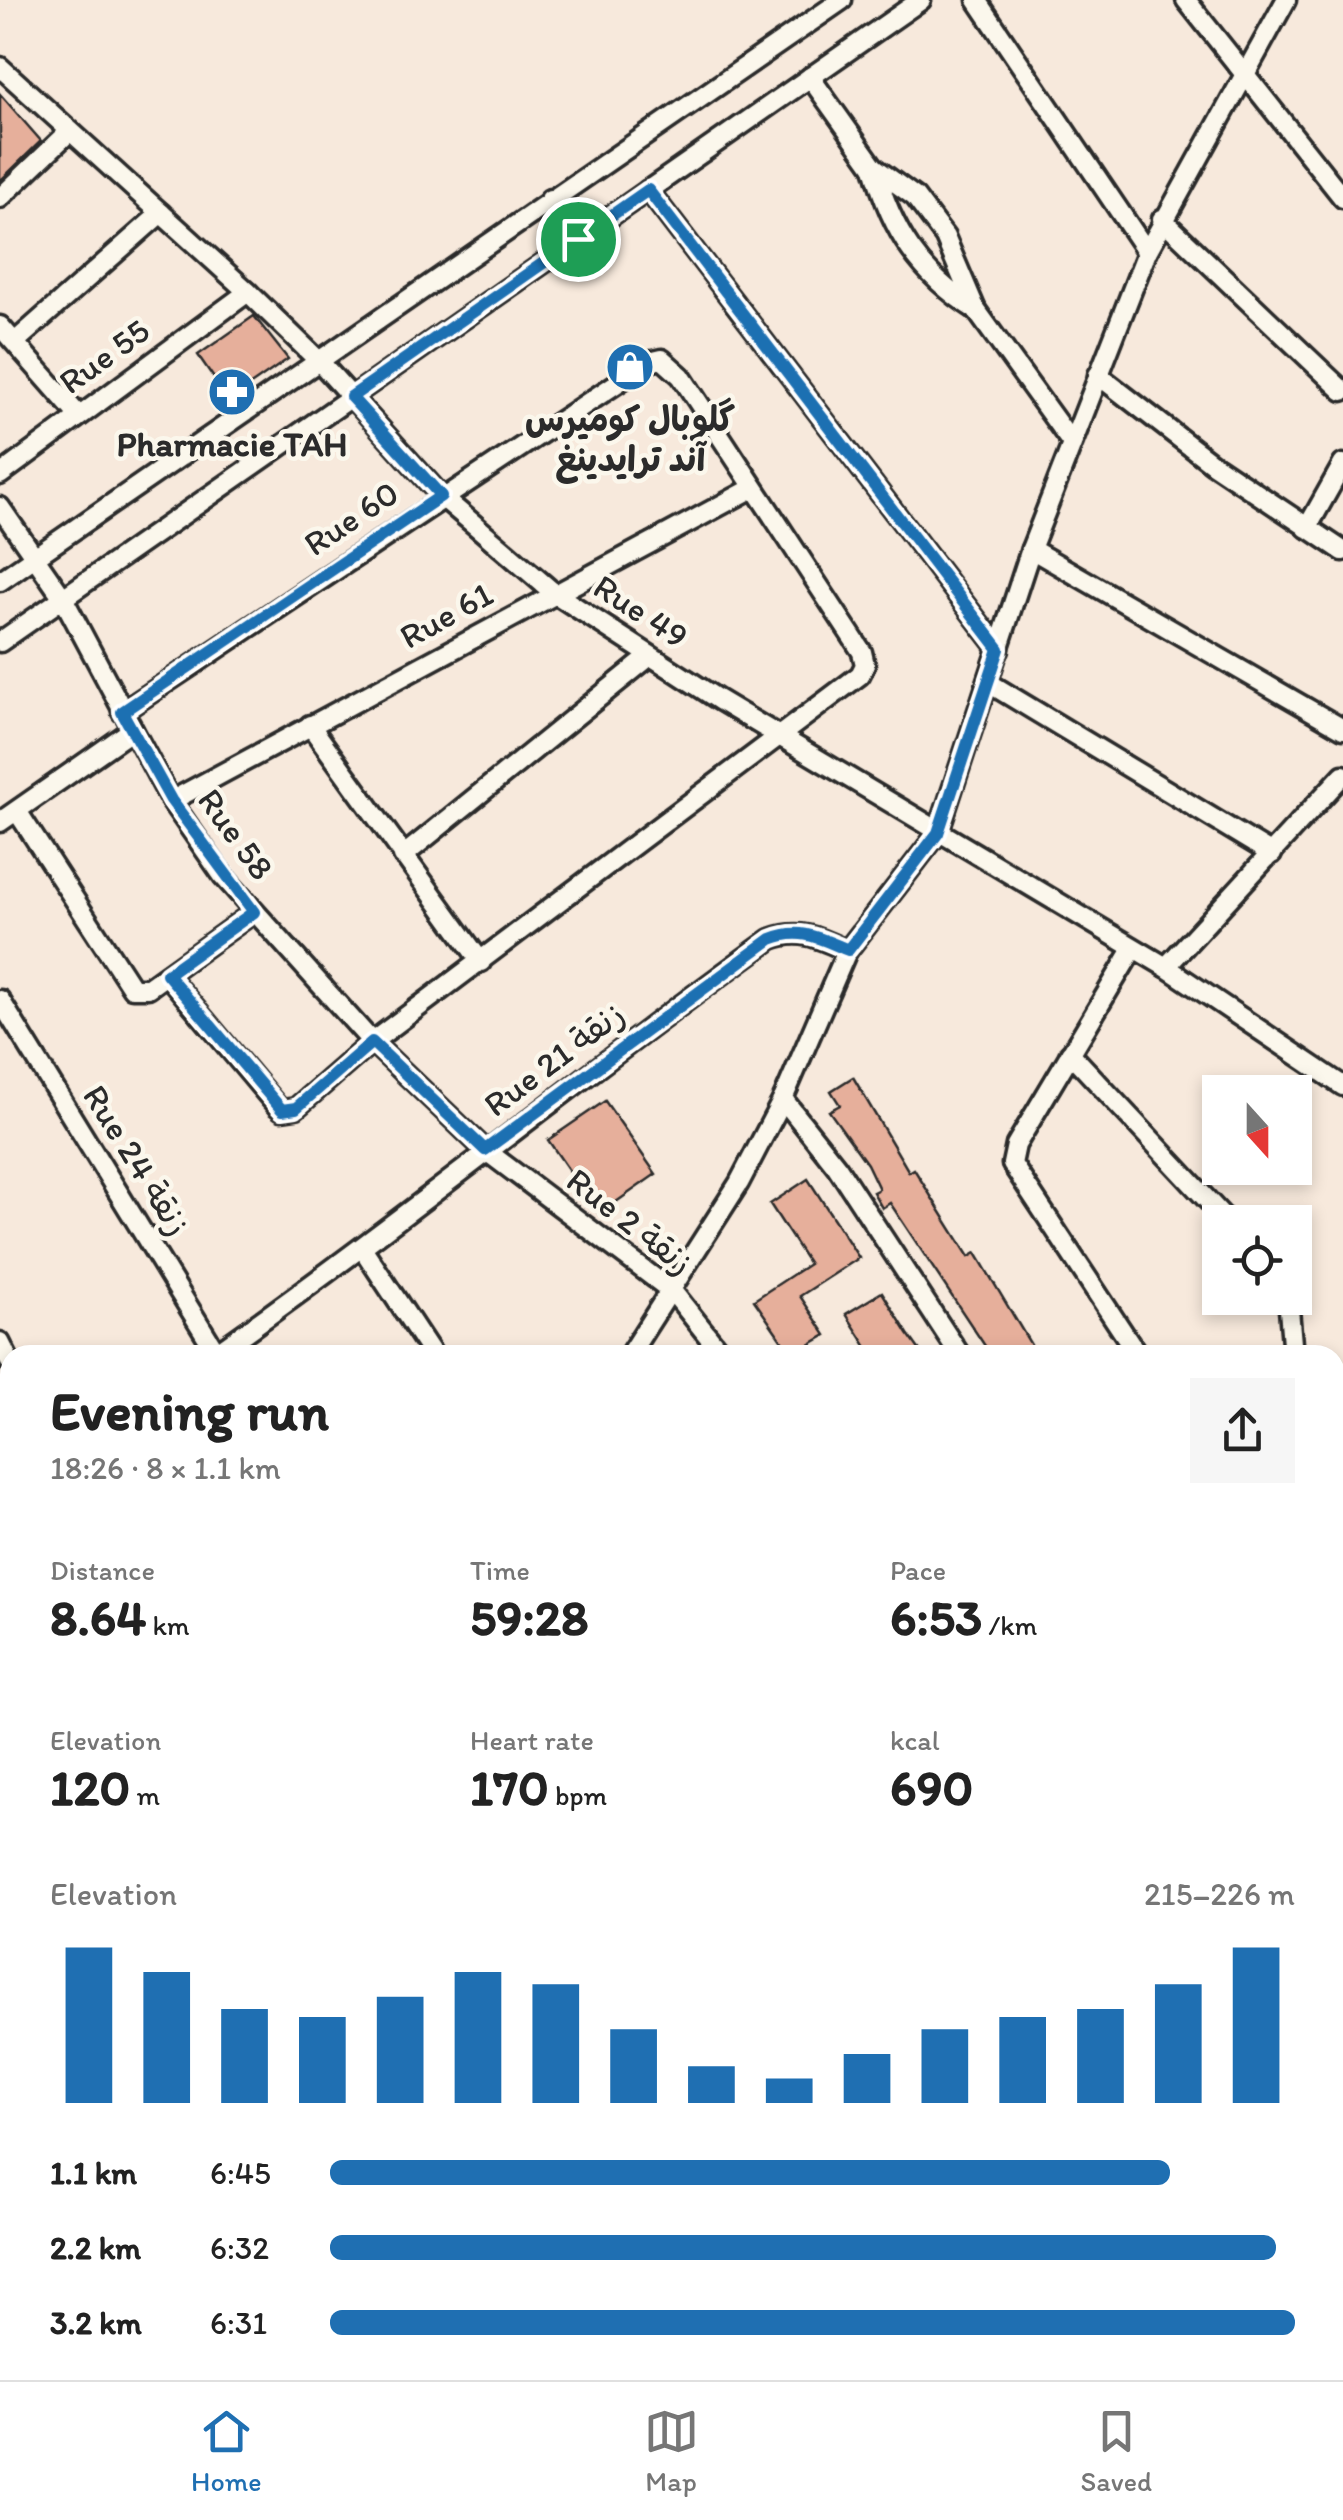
<!DOCTYPE html>
<meta charset="utf-8">
<style>
:root{--surface:#fff;--page:#f6f6f6;--text:#222;--muted:#767676;--line:#e0e0e0;--accent:#1f6fb2}
body{margin:0;font-family:Itim,"Playpen Sans Arabic",sans-serif;background:var(--page);color:var(--text);height:100vh;display:flex;flex-direction:column;font-size:38px;white-space:nowrap}
*{box-sizing:border-box;margin:0}
p{font-size:32px;color:var(--muted)}
.icon{flex:none;width:55px;height:55px;fill:none;stroke:currentColor;stroke-width:2;stroke-linecap:round;stroke-linejoin:round}
.map{position:relative;flex:1;overflow:hidden}
.details{position:absolute;left:0px;top:1345px;width:1345px;height:1035px;display:flex;flex-direction:column;background:var(--surface);border-radius:30px 30px 0 0;box-shadow:0 5px 15px #0003}
.details>*{flex:none}
.needle{width:65px;rotate:159deg}
.controls{position:absolute;left:1202px;top:1075px;display:grid;gap:20px}
.controls a{display:grid;place-items:center;width:110px;height:110px;border-radius:0px;background:var(--surface);box-shadow:0 5px 15px #0003;font-size:50px}
.pin{position:absolute;display:grid;place-items:center;width:85px;height:85px;color:#fff;margin:-42px;border:5px solid #fff;border-radius:50%;box-shadow:0 2px 10px #0007}
.round{display:grid;place-items:center;flex:none;width:105px;height:105px;border-radius:0px;background:var(--page)}
.head{display:flex;align-items:center;justify-content:space-between;height:170px;padding:0 50px}
h1{font-size:55px;font-weight:700;line-height:75px}
.stats{display:grid;grid-template-columns:repeat(3,1fr);gap:15px;height:170px;padding:10px 50px}
.stats div{display:grid;align-content:center}
.stats b{font-size:50px;font-weight:700}
.stats small{font-size:28px;font-weight:400}
.stats p{font-size:28px}
.chart{height:280px;padding:20px 50px}
.chart p{display:flex;justify-content:space-between}
.chart svg{width:100%;height:180px;margin-top:10px;stroke:var(--accent);stroke-width:6}
ul{padding:0 50px;list-style:none;font-size:32px}
li{display:grid;grid-template-columns:160px 120px 1fr;align-items:center;height:75px}
li i{height:25px;border-radius:12px;background:var(--accent)}
.dock{display:flex;justify-content:space-around;align-items:center;height:140px;border-top:2px solid var(--line);background:var(--surface);font-size:28px;color:var(--muted)}
.dock a{display:grid;justify-items:center;gap:5px}
.dock .selected{color:var(--accent)}
.map>svg:first-child{display:block}
</style>
<div class="map">
<svg width="1343" height="2380" viewBox="0 0 1343 2380">
<rect width="100%" height="100%" fill="#f7e9dc"/>
<filter id="ink" filterUnits="userSpaceOnUse"><feTurbulence type="fractalNoise" baseFrequency=".01" numOctaves="2"/><feDisplacementMap in="SourceGraphic" scale="20" xChannelSelector="R" yChannelSelector="G"/><feConvolveMatrix kernelMatrix="1 2 1 2 8 2 1 2 1" color-interpolation-filters="sRGB"/></filter>
<g filter="url(#ink)">
<g fill="#e6af9b" stroke="#2b2b2b" stroke-width="2.5">
<polygon points="0,94 41,141 0,181"/>
<polygon points="254,316 288,359 229,400 198,355"/>
<polygon points="853,1077 909,1172 914,1169 969,1257 976,1253 1037,1355 991,1355 890,1203 882,1208 873,1192 879,1189 867,1164 829,1111 840,1105 831,1091"/>
<polygon points="605,1101 656,1174 599,1214 548,1140"/>
<polygon points="808,1179 859,1258 800,1296 826,1335 792,1355 754,1300 809,1264 770,1204"/>
<polygon points="882,1292 908,1334 923,1355 872,1355 846,1314"/>
</g>
<g fill="none" stroke-linecap="round" stroke-linejoin="round">
<g stroke="#2b2b2b" stroke-width="25">
<g id="minor">
<polyline points="977,0 1147,252"/>
<polyline points="1186,0 1343,198"/>
<polyline points="0,67 248,292 320,362 441,496 554,593 719,700 1166,967 1343,1086"/>
<polyline points="810,77 874,167 915,197 945,237 976,310 1071,442"/>
<path d="M 874,167 C 892,231 919,274 976,310"/>
<polyline points="648,190 999,649"/>
<polyline points="0,198 70,131"/>
<polyline points="550,199 578,239"/>
<polyline points="1162,219 1343,391"/>
<polyline points="0,326 78,415"/>
<polyline points="15,342 161,213"/>
<polyline points="1098,375 1213,464 1343,551"/>
<polyline points="0,475 248,292"/>
<polyline points="0,507 63,598 171,801 223,876 372,1042 485,1150 673,1292 723,1355"/>
<polyline points="1307,528 1343,464"/>
<polyline points="1031,549 1343,729"/>
<polyline points="0,581 842,0"/>
<polyline points="0,642 921,0"/>
<polyline points="989,683 1272,854"/>
<polyline points="122,712 649,362 662,359 681,376 862,652 865,665 860,675 372,1042 296,1108 282,1110 277,1106 167,975"/>
<polyline points="310,725 481,962"/>
<polyline points="171,801 753,488"/>
<polyline points="17,811 132,988 148,988 254,912"/>
<polyline points="0,822 132,730"/>
<polyline points="403,856 650,656"/>
<polyline points="1133,949 1016,1145 1012,1164 1138,1355"/>
<polyline points="1166,967 1343,775"/>
<polyline points="0,1000 218,1355"/>
<polyline points="1070,1053 1228,1222"/>
<polyline points="783,1099 837,1167 960,1355"/>
<polyline points="363,1249 433,1355"/>
<polyline points="1288,1298 1293,1355"/>
<polyline points="0,1342 10,1362"/>
<path d="M 216,1353 C 405,1220 583,1074 771,939 C 801,928 819,938 847,951"/>
<polyline points="629,1355 739,1183 783,1099 847,951 938,833 1031,549 1147,252 1286,0"/>
<polyline points="0,1464 10,1459"/>
<polyline points="1335,1562 1343,1567"/>
<polyline points="0,1630 10,1624"/>
<polyline points="0,1731 10,1749"/>
<polyline points="0,1870 10,1872"/>
<polyline points="1335,1965 1343,1966"/>
<polyline points="0,2014 10,2026"/>
<polyline points="0,2050 10,2042"/>
<polyline points="0,2176 10,2160"/>
<polyline points="1335,2177 1343,2175"/>
<polyline points="0,2260 10,2265"/>
<polyline points="1335,2344 1343,2342"/>
<polyline points="214,2370 232,2380"/>
<polyline points="398,2370 406,2380"/>
<polyline points="500,2370 507,2380"/>
<polyline points="689,2370 697,2380"/>
<polyline points="454,2380 466,2370"/>
<polyline points="516,2380 528,2370"/>
<polyline points="719,2380 733,2370"/>
<polyline points="1198,2380 1237,2370"/>
</g>
</g>
<use href="#minor" stroke="#fbf7ec" stroke-width="18"/>
</g>
</g>
<g fill="none" stroke-linecap="round" stroke-linejoin="round" filter="url(#ink)">
<g stroke="#fff" stroke-width="20">
<path id="route" d="M 648,190 L 999,649 L 938,833 L 848,950 C 819,938 801,927 771,939 L 485,1150 L 372,1042 L 296,1108 L 282,1110 L 167,974 L 254,912 L 171,800 L 122,712 L 441,496 L 351,397 Z"/>
</g>
<use href="#route" stroke="#1f6fb2" stroke-width="12"/>
</g>
<defs>
<g id="shop-disc" transform="scale(2.5)"><circle r="9.5" fill="#1f6fb2" stroke="#fbf7ec"/><path d="M-5-2.5h2.3a2.7 3.5 0 0 1 5.4 0H5L5.5 6h-11ZM-1.5-2.5h3a1.5 2.3 0 0 0-3 0Z" fill="#fff"/></g>
<g id="pharmacy-disc" transform="scale(2.5)"><circle r="9.5" fill="#1f6fb2" stroke="#fbf7ec"/><path d="M-2-6h4v4h4v4h-4v4h-4v-4h-4v-4h4Z" fill="#fff"/></g>
</defs>
<g fill-rule="evenodd">
<use href="#shop-disc" x="630" y="367"/>
<use href="#pharmacy-disc" x="232" y="392"/>
</g>
<g text-anchor="middle" stroke-width="9" stroke-linejoin="round" paint-order="stroke">
<g font-size="35" fill="#2b2b2b" stroke="#fbf7ec">
<text transform="translate(104 356) rotate(-36)" y="12">Rue 55</text>
<text transform="translate(351 518) rotate(-34)" y="12">Rue 60</text>
<text transform="translate(641 611) rotate(33)" y="12">Rue 49</text>
<text transform="translate(446 615) rotate(-29)" y="12">Rue 61</text>
<text transform="translate(236 834) rotate(54)" y="12">Rue 58</text>
<text transform="translate(554 1059) rotate(-37)" y="12">Rue 21 زنقة</text>
<text transform="translate(137 1160) rotate(58)" y="12">Rue 24 زنقة</text>
<text transform="translate(630 1221) rotate(38)" y="12">Rue 2 زنقة</text>
</g>
<g font-size="35" font-weight="bold" fill="#2b2b2b" stroke="#fbf7ec">
<text x="630" y="431">گلوبال كوميرس<tspan x="630" dy="40">آند ترايدينغ</tspan></text>
<text x="232" y="456">Pharmacie TAH</text>
</g>
</g>
</svg>
<div class="controls">
<a><svg class="needle" viewBox="-14 -14 28 28"><path d="M0-13l5 13h-10z" fill="#e53935"/><path d="M0 13l5-13h-10z" fill="#767676"/></svg></a>
<a><svg class="icon" aria-label="locate" viewBox="0 0 24 24"><circle cx="12" cy="12" r="6"/><path d="M12 2v4M12 18v4M2 12h4M18 12h4"/></svg></a>
</div>
<div class="pin" style="left:578px;top:239px;background:#1e9e55"><svg class="icon" aria-label="arrive" viewBox="0 0 24 24"><path d="M6 21V4h12l-3 4 3 4H6"/></svg></div>
<section class="details">
<div class="head"><div><h1>Evening run</h1><p>18:26 · 8 × 1.1 km</p></div><a class="round"><svg class="icon" aria-label="share" viewBox="0 0 24 24"><path d="M12 15V3M7 8l5-5 5 5M5 13v7h14v-7"/></svg></a></div>
<div class="stats">
<div><p>Distance</p><b>8.64<small> km</small></b></div>
<div><p>Time</p><b>59:28</b></div>
<div><p>Pace</p><b>6:53<small> /km</small></b></div>
</div>
<div class="stats">
<div><p>Elevation</p><b>120<small> m</small></b></div>
<div><p>Heart rate</p><b>170<small> bpm</small></b></div>
<div><p>kcal</p><b>690</b></div>
</div>
<div class="chart"><p><span>Elevation</span>215–226 m</p>
<svg viewBox="0 0 160 44" preserveAspectRatio="none"><path d="M5 44V6M15 44V12M25 44V21M35 44V23M45 44V18M55 44V12M65 44V15M75 44V26M85 44V35M95 44V38M105 44V32M115 44V26M125 44V23M135 44V21M145 44V15M155 44V6"/></svg>
</div>
<ul>
<li><b>1.1 km</b>6:45<i style="width:87%"></i></li>
<li><b>2.2 km</b>6:32<i style="width:98%"></i></li>
<li><b>3.2 km</b>6:31<i style="width:100%"></i></li>
</ul>
</section>
</div>
<nav class="dock">
<a class="selected"><svg class="icon" aria-label="home" viewBox="0 0 24 24"><path d="M3 11l9-7 9 7M6 9v11h12V9"/></svg>Home</a>
<a><svg class="icon" aria-label="map" viewBox="0 0 24 24"><path d="M3 6l6-2 6 2 6-2v14l-6 2-6-2-6 2zM9 4v14M15 6v14"/></svg>Map</a>
<a><svg class="icon" aria-label="saved" viewBox="0 0 24 24"><path d="M7 4h10v16l-5-4-5 4z"/></svg>Saved</a>
</nav>
